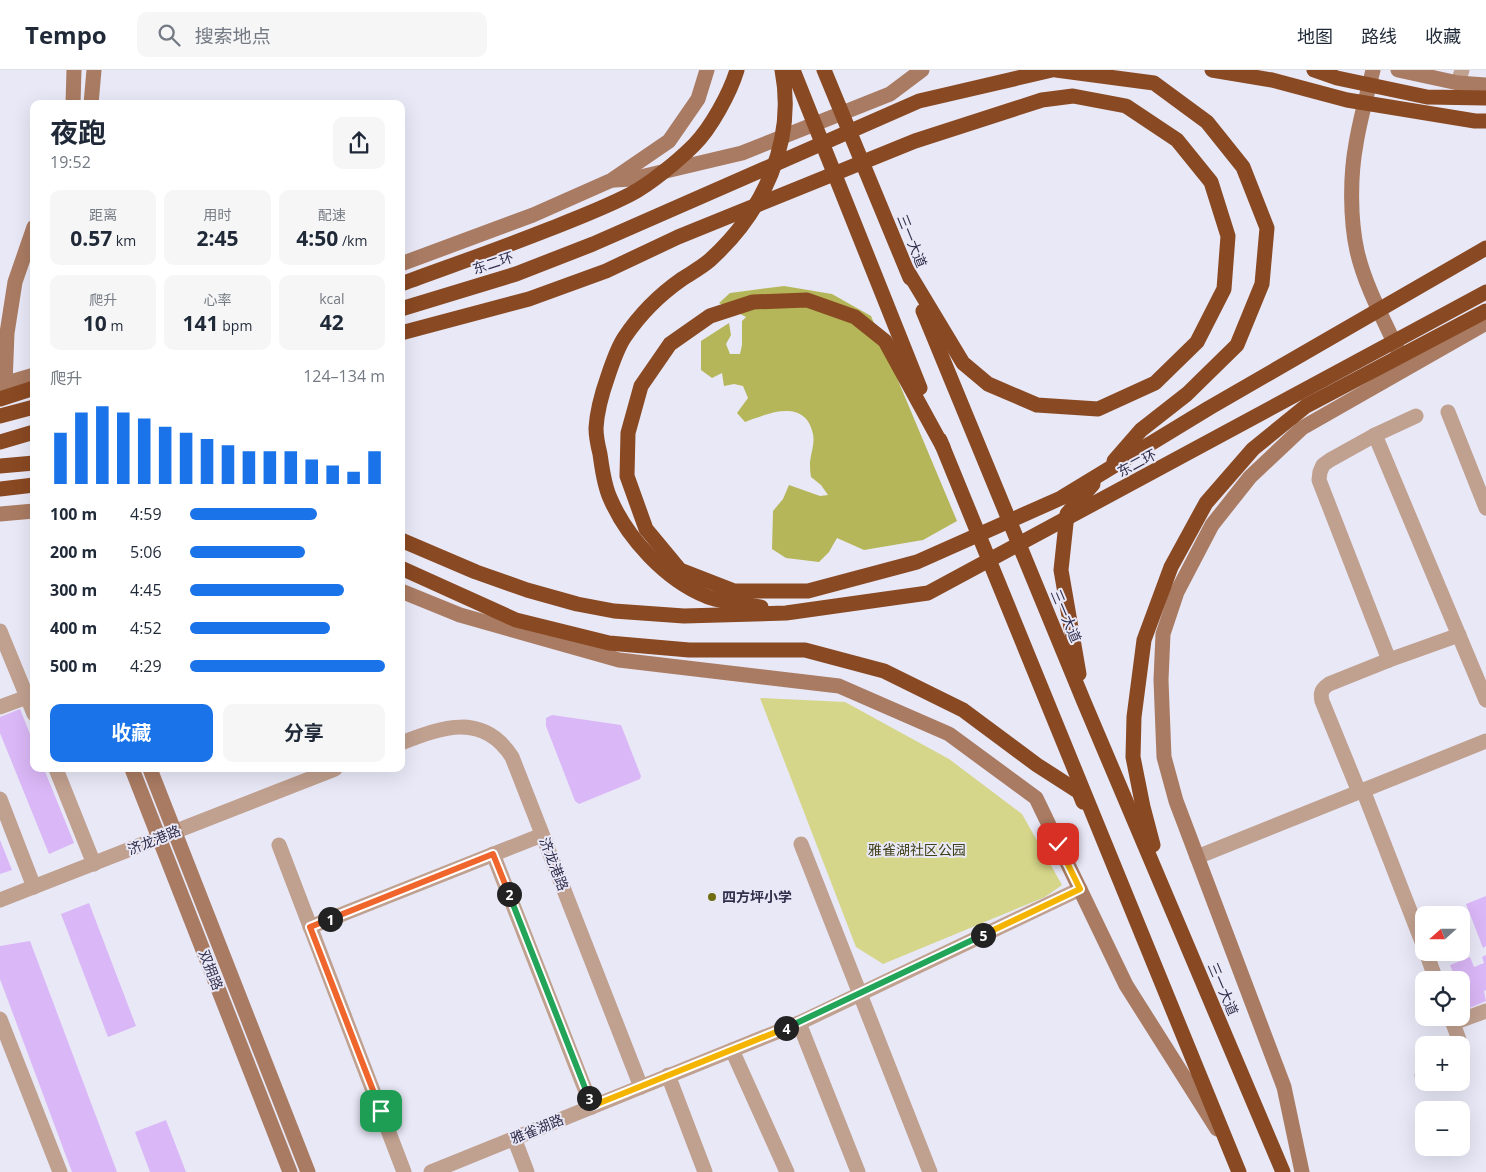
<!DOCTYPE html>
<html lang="zh">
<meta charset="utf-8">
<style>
:root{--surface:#fff;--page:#f6f6f7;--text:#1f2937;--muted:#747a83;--line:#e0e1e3;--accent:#1a73e8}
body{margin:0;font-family:"Open Sans","Noto Sans SC",sans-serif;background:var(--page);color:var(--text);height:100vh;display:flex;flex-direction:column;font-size:19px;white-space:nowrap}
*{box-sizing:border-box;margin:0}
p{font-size:16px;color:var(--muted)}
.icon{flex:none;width:28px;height:28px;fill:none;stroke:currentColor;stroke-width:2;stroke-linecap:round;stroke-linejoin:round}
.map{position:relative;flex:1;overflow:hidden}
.sheet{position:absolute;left:30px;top:30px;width:375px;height:672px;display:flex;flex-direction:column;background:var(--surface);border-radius:10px;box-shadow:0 5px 20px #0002}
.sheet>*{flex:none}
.needle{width:32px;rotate:249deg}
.tools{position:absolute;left:1415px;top:836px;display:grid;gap:10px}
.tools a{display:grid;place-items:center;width:55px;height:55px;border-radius:10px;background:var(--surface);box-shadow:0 5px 20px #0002;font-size:25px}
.pin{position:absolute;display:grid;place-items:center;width:42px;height:42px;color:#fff;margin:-21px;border-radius:10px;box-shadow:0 2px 8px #0006}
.km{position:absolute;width:25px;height:25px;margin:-12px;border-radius:50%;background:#222;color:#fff;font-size:14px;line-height:25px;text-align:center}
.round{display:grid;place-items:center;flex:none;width:52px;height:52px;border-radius:10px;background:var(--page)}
.headline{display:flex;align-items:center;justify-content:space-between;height:85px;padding:0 20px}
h1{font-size:28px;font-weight:700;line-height:38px}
.stats{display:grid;grid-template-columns:repeat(3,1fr);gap:8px;height:85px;padding:5px 20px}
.stats div{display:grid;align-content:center;border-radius:10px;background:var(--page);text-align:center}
.stats b{font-size:21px;font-weight:700}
.stats small{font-size:14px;font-weight:400}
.stats p{font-size:14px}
.chart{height:140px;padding:10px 20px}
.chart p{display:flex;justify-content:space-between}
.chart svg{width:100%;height:90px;margin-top:5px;stroke:var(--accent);stroke-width:6}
.cta{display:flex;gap:10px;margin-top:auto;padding:10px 20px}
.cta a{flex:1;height:58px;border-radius:10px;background:var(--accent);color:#fff;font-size:20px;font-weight:700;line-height:58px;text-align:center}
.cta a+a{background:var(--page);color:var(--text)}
ul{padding:0 20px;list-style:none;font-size:16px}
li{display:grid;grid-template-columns:80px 60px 1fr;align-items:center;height:38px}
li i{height:12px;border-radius:6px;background:var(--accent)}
header{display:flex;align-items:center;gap:30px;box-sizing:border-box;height:70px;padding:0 25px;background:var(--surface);border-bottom:1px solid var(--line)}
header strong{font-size:24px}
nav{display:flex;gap:28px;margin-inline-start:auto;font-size:18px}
.search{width:350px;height:45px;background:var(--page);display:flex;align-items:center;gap:12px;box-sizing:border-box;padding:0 18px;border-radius:10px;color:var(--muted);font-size:19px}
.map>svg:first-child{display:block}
</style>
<header>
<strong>Tempo</strong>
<div class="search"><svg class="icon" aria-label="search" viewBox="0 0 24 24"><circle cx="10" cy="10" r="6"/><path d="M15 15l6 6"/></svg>搜索地点</div>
<nav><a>地图</a><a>路线</a><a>收藏</a></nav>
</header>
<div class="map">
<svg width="1486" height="1102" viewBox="0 0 1486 1102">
<rect width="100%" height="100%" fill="#e9e8f7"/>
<polygon fill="#d5d689" points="760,628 845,632 949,689 1022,744 1062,815 1045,827 883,894 856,877"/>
<path fill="#b5b659" d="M 784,216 L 832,224 L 871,246 L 957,451 L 923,470 L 864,480 L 837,468 L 829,482 L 819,492 L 786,488 L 772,479 L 773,441 L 783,429 L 789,415 L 820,426 L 828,425 L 821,415 L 811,407 C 810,402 810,397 810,392 C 811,382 815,374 813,364 C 805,328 769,343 745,352 L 737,343 L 748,328 L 743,316 L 734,314 L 724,316 L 722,303 L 712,308 L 701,300 L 701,271 L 729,253 L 731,265 L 726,274 L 730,284 L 740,284 L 742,275 L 742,251 L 746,247 L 719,233 L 730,223 Z"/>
<g fill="#dab7f6">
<polygon points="20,639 34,674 34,699 44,699 74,773 49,784 0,663 0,647"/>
<polygon points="552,645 621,655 641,706 640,709 579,734 575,731 546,656 546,648"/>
<polygon points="0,770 12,800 0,804"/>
<polygon points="1486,826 1486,876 1483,878 1466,834"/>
<polygon points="89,833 136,956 108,967 61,844"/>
<polygon points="30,871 117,1102 72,1102 0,909 0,876"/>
<polygon points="1486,885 1486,920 1484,921 1486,931 1467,939 1461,923 1461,910 1456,910 1450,895 1470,887 1474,897 1484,893 1482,887"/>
<polygon points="166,1050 186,1102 150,1102 135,1062"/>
</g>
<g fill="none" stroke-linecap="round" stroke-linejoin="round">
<g stroke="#c0a08f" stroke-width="15">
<polyline points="1458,13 1462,0"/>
<polyline points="1448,342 1486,438"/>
<polyline points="1375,365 1486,630"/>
<polyline points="0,561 34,644"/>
<polyline points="1389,590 1319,410 1320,402 1323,395 1330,390 1375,365 1416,346"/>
<polyline points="0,637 27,627"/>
<path d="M 401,673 C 442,657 483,642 512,687 L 641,1017"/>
<polyline points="56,699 94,794"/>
<polyline points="1363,720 1424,877"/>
<path d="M 1359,722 L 1322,631 C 1320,622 1322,619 1329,614 L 1389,590 L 1459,565"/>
<polyline points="0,729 34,817"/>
<polyline points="801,774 930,1102"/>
<polyline points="279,775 404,1102"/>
<polyline points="493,784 592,1037"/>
<polyline points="1197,787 1486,671"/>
<polyline points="0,830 335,699"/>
<polyline points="310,857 542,765"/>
<polyline points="1426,882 1436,910"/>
<polyline points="1451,948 1461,975"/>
<polyline points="0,949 60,1102"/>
<polyline points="799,953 858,1102"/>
<polyline points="1453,953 1486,941"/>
<polyline points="732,980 787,1102"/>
<polyline points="668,1005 705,1102"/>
<polyline points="1422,1005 1424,1005"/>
<polyline points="514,1068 527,1102"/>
<polyline points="431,1102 799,953 1080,819"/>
</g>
<g stroke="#a97b62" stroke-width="15">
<path d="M 1373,0 C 1367,25 1360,49 1356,74 C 1350,106 1350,149 1357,181 C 1365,216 1384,250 1399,283"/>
<polyline points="1398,0 1458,13 1486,15"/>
<polyline points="73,34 74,0"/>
<polyline points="91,34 94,0"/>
<polyline points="614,110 632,109 742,83 890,24 922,0"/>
<polyline points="401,194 533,145 612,110 669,71 698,29 707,0"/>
<polyline points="5,314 7,263 15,212 34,157"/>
<polyline points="0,315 34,305"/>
<polyline points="0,444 34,441"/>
<polyline points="401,521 460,545 619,590 839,616 949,664 1036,728 1126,915 1217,1059"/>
<polyline points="132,699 290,1102"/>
<polyline points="150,699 308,1102"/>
<polyline points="1302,1102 1284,1017 1176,731 1164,687 1161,610 1163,564 1177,522 1212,455 1250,407 1302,358 1486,253"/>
</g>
<g stroke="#894922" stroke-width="15">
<polyline points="793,0 920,318"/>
<polyline points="824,0 910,208"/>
<polyline points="1056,0 1154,13 1207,52 1243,97 1267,158 1262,214 1237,275 1187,324 1141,360 1114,391"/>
<polyline points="1212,0 1272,10 1347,30 1475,51 1486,51"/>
<polyline points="1314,0 1337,8 1427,27 1486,28"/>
<path d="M 401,214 C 450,196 499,179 547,160 C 575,149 604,138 631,124 C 650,114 678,91 694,75 C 711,58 730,23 737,0"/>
<polyline points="401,239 516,204 593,174 919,31 1052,0"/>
<polyline points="923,241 1084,632 1283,1102"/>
<polyline points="401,263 529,229 606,201 678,167 915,71 1042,30 1073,26 1126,36 1177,70 1211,112 1228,166 1224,219 1197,272 1155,313 1098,339 1037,335 988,314 963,293 907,200"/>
<polyline points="0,329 34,318"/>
<polyline points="0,346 34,337"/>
<polyline points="940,370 1239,1102"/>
<polyline points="0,372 34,362"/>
<polyline points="943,377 885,271 855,247 807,230 753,232 710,246 670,274 641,316 628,363 627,406 646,459 680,500 734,521 808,521 917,492 1061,428 1209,338 1486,178"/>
<polyline points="0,396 34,393"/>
<polyline points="0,419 34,415"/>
<polyline points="401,470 476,502 527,520 577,534 614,541 684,546 786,543 928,523 1486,222"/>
<polyline points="401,498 516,550 609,573 689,580 805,580 884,601 963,640 1037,695 1079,722 1083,732"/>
<path d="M 761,537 C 746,534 718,532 706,526 C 666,510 627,468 610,428 C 604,415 602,398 600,384 C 598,376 596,366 596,358 C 597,340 602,323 608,306 C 612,294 617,279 624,268 C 640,244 659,225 682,209 C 691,203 702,197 710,190 C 763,142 796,72 782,0"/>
<polyline points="1079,604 1061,500 1067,444 1093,414"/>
<polyline points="1153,775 1143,737 1133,687 1134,647 1144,570 1171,497 1206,433 1253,379 1306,336 1486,241"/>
</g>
</g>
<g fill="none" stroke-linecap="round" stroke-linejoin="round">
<g stroke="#fff" stroke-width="10">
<polyline id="split-1" points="330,849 310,857 381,1041"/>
</g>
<g stroke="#fff" stroke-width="10">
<polyline id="split-2" points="330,849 493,784 509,824"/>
</g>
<g stroke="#fff" stroke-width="10">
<polyline id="split-3" points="509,824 589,1028"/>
</g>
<g stroke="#fff" stroke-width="10">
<polyline id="split-4" points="589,1028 592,1036 786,958"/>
</g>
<g stroke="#fff" stroke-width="10">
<polyline id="split-5" points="786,958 983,865"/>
</g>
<g stroke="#fff" stroke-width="10">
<polyline id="split-6" points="983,865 1080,819 1058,774"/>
</g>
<use href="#split-1" stroke="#f0652b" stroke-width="6"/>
<use href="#split-2" stroke="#f0652b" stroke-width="6"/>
<use href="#split-3" stroke="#22a559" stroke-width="6"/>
<use href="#split-4" stroke="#f5b400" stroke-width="6"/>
<use href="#split-5" stroke="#22a559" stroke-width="6"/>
<use href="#split-6" stroke="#f5b400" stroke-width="6"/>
</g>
<circle fill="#6f6e10" stroke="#e9e8f7" stroke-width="2" cx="712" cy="827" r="5"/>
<g text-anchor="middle" stroke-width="4" stroke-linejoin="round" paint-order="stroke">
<g font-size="14" fill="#322e4b" stroke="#e9e8f7">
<text transform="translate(912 171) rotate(68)" y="5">三一大道</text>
<text transform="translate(493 193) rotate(-18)" y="5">东二环</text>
<text transform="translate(1137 393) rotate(-28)" y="5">东二环</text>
<text transform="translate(1066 546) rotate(67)" y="5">三一大道</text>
<text transform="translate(154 770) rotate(-22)" y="5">济龙港路</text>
<text transform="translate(554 794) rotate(69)" y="5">济龙港路</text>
<text transform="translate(211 900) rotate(69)" y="5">双拥路</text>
<text transform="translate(1223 919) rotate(67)" y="5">三一大道</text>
<text transform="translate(537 1059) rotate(-22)" y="5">雅雀湖路</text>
</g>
<g font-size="14" fill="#41411a" stroke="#e9e8f7">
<text x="917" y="785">雅雀湖社区公园</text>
</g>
<g font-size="14" font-weight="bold" fill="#322e4b" stroke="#e9e8f7" text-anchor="start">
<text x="722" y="832">四方坪小学</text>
</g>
</g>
</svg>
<div class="tools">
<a><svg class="needle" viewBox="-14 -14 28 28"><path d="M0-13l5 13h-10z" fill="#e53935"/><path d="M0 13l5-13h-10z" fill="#747a83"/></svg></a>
<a><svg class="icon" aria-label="locate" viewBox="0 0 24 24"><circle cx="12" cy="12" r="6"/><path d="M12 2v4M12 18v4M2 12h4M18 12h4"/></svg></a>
<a>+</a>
<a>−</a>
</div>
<div class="pin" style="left:381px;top:1041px;background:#1e9e55"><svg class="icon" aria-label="arrive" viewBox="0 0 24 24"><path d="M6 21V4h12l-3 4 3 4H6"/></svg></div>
<div class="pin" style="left:1058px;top:774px;background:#d93025"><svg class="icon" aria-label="check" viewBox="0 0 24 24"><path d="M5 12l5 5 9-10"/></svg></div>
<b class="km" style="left:330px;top:849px">1</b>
<b class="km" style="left:509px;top:824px">2</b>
<b class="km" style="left:589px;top:1028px">3</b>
<b class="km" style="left:786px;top:958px">4</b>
<b class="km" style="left:983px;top:865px">5</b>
<section class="sheet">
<div class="headline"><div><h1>夜跑</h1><p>19:52</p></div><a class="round"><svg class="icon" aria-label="share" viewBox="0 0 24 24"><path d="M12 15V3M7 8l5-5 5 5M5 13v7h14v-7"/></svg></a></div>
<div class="stats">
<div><p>距离</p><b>0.57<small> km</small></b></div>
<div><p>用时</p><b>2:45</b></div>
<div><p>配速</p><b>4:50<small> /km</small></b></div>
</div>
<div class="stats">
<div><p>爬升</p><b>10<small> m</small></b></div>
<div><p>心率</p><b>141<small> bpm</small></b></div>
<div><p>kcal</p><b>42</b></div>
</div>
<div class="chart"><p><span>爬升</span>124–134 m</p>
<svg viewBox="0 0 160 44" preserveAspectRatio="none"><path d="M5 44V19M15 44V9M25 44V6M35 44V9M45 44V12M55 44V16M65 44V19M75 44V22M85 44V25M95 44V28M105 44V28M115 44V28M125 44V32M135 44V35M145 44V38M155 44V28"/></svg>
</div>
<ul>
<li><b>100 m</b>4:59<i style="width:65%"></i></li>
<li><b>200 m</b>5:06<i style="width:59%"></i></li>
<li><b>300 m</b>4:45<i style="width:79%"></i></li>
<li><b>400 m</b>4:52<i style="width:72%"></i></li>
<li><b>500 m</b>4:29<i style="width:100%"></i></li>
</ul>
<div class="cta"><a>收藏</a><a>分享</a></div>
</section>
</div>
